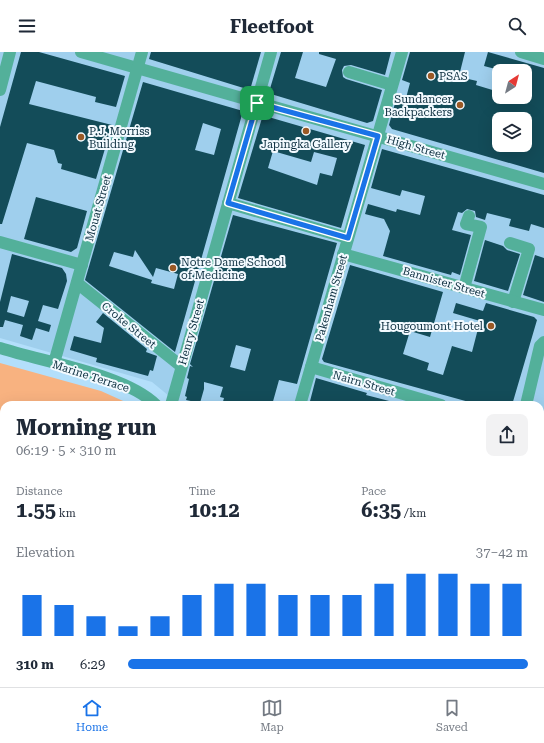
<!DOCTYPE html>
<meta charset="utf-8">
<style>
:root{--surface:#fff;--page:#f2f2f3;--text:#1f2937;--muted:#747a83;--line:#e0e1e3;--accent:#1a73e8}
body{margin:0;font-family:"Roboto Serif",serif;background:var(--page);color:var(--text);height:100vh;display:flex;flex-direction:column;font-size:15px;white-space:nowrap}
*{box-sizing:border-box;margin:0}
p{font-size:13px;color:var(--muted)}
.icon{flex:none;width:22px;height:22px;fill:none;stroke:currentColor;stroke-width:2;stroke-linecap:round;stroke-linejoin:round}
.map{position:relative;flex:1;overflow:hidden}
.details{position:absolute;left:0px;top:349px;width:544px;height:286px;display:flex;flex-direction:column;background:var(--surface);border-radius:12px 12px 0 0;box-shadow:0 4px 16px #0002}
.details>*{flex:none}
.needle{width:26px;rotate:36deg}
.fabs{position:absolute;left:492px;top:12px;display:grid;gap:8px}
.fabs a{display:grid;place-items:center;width:40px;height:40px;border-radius:8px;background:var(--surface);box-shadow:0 4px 16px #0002;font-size:20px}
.pin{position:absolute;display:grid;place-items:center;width:34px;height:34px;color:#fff;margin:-17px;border-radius:8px;box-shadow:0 2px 6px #0006}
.round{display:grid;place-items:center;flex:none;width:42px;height:42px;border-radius:8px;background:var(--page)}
.headline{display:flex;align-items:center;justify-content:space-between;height:68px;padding:0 16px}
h1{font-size:22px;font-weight:700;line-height:30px}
.figures{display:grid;grid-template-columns:repeat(3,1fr);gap:6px;height:68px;padding:4px 16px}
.figures div{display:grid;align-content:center}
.figures b{font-size:20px;font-weight:700}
.figures small{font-size:11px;font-weight:400}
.figures p{font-size:11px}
.chart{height:112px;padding:8px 16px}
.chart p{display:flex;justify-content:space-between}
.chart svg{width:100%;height:72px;margin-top:4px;stroke:var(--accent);stroke-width:6}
ul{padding:0 16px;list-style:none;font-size:13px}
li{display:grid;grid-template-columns:64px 48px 1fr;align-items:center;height:30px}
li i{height:10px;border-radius:5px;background:var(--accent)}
header{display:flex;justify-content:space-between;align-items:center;height:52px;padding:0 16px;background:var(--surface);font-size:18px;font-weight:700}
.tabs{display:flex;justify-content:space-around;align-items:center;height:56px;border-top:1px solid var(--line);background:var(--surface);font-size:11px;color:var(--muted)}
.tabs a{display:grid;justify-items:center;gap:2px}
.tabs .current{color:var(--accent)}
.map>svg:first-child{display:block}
</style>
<header><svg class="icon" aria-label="menu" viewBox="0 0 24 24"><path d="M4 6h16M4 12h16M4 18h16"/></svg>Fleetfoot<svg class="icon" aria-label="search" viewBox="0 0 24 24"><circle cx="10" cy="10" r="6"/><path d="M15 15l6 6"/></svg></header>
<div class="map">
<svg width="544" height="635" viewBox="0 0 544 635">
<rect width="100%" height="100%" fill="#b3dffb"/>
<path fill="#9fcfed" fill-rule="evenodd" d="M 0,0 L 544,0 L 544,635 L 264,635 L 263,631 L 540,631 L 540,353 L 180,353 L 152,330 L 0,286 ZM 499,19 L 525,19 L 525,45 L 499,45 ZM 499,67 L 525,67 L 525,93 L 499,93 Z"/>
<g fill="#f8b280">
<polygon points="0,311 101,339 132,353 4,353 4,539 0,534"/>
<polygon points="67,631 250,631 251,635 70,635"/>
</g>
<g fill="#134c59" fill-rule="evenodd">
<polygon points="21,0 39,0 125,24 116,55 95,50 96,45 36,29 29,52 112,73 96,127 61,117 62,112 58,111 54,98 27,91 2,172 0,172 0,75"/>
<polygon points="151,0 261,0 250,38 149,7"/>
<polygon points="281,0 303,0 295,26 326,35 336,7 319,2 319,0 391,0 385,23 351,13 344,14 342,18 343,25 346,27 382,38 373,69 367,71 271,42 269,40"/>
<path d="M 410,0 L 465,0 L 460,20 L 465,21 L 464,26 L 477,29 L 476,33 L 499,40 L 499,45 L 525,45 L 525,19 L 503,19 L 484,14 L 488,0 L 544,16 L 544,121 L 392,77 L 389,73 L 397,44 L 406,46 L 410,31 L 402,28 ZM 499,67 L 525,67 L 525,93 L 499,93 Z"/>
<path d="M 143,30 L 243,59 L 175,300 L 85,228 ZM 203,71 L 221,77 L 214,103 L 195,98 ZM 135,198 L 153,225 L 156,216 L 178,222 L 174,237 L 151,231 L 152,228 L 109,214 L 114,200 L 133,205 Z"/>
<path d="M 265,64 L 365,93 L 341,176 L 238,146 L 262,66 ZM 273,99 L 311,110 L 314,100 L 337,106 L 332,124 L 320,121 L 317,133 L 268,116 Z"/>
<polygon points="382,97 544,143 544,176 531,172 529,179 509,174 511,167 487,161 485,168 476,165 475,159 467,157 462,161 458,160 452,178 471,183 460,223 452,220 451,223 383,204 390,179 384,167 365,162 368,152 396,160 397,157 420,163 425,144 402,138 400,144 371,136"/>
<polygon points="36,145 87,159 77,196 71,200 24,187"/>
<path d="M 233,163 L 337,191 L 297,332 L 279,328 L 272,353 L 222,353 L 224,346 L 220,345 L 223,335 L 204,330 L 204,337 L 200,351 L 186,348 L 187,345 L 185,344 L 189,327 L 187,326 L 190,314 L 193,315 L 190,312 ZM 236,293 L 251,297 L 245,319 L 230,315 Z"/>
<polygon points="485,188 503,194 507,198 520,202 508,239 474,229"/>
<path d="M 12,202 L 62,216 L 66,222 L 67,229 L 58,257 L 43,253 L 38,269 L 51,273 L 49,280 L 36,276 L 32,288 L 20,284 L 23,273 L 5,268 L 3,275 L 0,275 L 0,250 ZM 11,244 L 29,249 L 24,265 L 7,260 Z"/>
<polygon points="535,203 544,206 544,250 523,243"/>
<polygon points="350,213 443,240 430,285 410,279 403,302 429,311 427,318 443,323 452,294 472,300 480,269 453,261 456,251 483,259 486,251 534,265 537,268 512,353 480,353 324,310 322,307"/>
<polygon points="103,261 147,297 146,300 157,304 153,319 150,318 148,324 96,310 97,306 70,298 74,284 101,291 104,276 96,270"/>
<polygon points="316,326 367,341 366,343 393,350 392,353 309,353"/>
</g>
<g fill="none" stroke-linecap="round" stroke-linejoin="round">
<g stroke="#53b09a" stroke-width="12">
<polyline points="81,0 544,132"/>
<polyline points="521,0 544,7"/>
<polyline points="349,20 392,33"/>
<polyline points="0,38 10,0"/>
<polyline points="228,151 348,186"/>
<polyline points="0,190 82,213"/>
<polyline points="510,191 529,197 513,250"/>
<polyline points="343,202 544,258"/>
<polyline points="77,231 181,314"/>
<polyline points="464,236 481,175 466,172 469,164"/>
<path d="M 0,296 C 43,310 125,322 156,353"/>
<polyline points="54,311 142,0"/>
<polyline points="311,315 441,353"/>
<polyline points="171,353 271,0"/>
<polyline points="300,353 402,0"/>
<polyline points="526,353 540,294 544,290"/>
<polyline points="540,406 544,415"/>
<polyline points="540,554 544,554"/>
<polyline points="0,613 4,619"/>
<polyline points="13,631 16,635"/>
<polyline points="265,631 266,635"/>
<polyline points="463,631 463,635"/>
</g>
<g stroke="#456a7f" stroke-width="3" stroke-dasharray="8 4" stroke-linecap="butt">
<polyline points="0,557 4,563"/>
<polyline points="50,631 52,635"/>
</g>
</g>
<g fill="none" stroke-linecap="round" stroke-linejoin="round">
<g stroke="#fff" stroke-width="8">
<polygon id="route" points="257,51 378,84 348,186 228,151"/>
</g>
<use href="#route" stroke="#1a73e8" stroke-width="5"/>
</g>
<g fill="#9a5925" stroke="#f3faff" stroke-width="1.5">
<circle cx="431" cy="24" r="4"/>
<circle cx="460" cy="53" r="4"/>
<circle cx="306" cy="79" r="4"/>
<circle cx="81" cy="85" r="4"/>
<circle cx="173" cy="216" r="4"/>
<circle cx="491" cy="274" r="4"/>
</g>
<g text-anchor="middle" stroke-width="4" stroke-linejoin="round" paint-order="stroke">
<g font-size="11" fill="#0c2e3f" stroke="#f3faff" text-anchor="start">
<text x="439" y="28">PSAS</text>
<text x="452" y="51" text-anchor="end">Sundancer<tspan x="452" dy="13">Backpackers</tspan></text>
<text x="89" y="83">P.J. Morriss<tspan x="89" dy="13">Building</tspan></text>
<text x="306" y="96" text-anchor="middle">Japingka Gallery</text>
<text x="181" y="214">Notre Dame School<tspan x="181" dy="13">of Medicine</tspan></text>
<text x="483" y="278" text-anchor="end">Hougoumont Hotel</text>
</g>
<g font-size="11" fill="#0c2e3f" stroke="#f3faff">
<text transform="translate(416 95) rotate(16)" y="4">High Street</text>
<text transform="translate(98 156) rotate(-74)" y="4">Mouat Street</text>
<text transform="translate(444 230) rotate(16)" y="4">Bannister Street</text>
<text transform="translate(331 246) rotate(-74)" y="4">Pakenham Street</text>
<text transform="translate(129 273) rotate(39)" y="4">Croke Street</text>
<text transform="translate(191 280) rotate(-74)" y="4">Henry Street</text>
<text transform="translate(91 324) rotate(18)" y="4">Marine Terrace</text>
<text transform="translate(364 331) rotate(16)" y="4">Nairn Street</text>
</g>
</g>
</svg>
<div class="fabs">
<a><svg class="needle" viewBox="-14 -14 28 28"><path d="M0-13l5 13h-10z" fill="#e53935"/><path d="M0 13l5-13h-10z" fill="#747a83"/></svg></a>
<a><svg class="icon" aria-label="layers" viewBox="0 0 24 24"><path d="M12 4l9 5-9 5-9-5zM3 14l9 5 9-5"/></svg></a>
</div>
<div class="pin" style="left:257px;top:51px;background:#1e9e55"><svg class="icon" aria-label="arrive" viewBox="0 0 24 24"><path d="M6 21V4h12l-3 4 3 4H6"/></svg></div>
<section class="details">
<div class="headline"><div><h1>Morning run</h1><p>06:19 · 5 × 310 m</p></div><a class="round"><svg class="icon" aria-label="share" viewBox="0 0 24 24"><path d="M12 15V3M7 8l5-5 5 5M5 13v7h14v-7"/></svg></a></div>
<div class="figures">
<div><p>Distance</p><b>1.55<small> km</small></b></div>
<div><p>Time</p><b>10:12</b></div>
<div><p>Pace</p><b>6:35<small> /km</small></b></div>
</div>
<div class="chart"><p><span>Elevation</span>37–42 m</p>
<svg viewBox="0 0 160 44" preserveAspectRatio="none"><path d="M5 44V19M15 44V25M25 44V32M35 44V38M45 44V32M55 44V19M65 44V12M75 44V12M85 44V19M95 44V19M105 44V19M115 44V12M125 44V6M135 44V6M145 44V12M155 44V12"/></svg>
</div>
<ul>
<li><b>310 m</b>6:29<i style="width:100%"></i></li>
</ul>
</section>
</div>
<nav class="tabs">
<a class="current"><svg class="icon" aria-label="home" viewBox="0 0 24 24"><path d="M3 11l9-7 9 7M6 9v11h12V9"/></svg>Home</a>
<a><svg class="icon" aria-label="map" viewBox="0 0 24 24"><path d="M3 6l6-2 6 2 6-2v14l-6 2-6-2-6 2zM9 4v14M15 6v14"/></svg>Map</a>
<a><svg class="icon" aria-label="saved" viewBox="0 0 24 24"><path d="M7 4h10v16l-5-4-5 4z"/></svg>Saved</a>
</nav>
